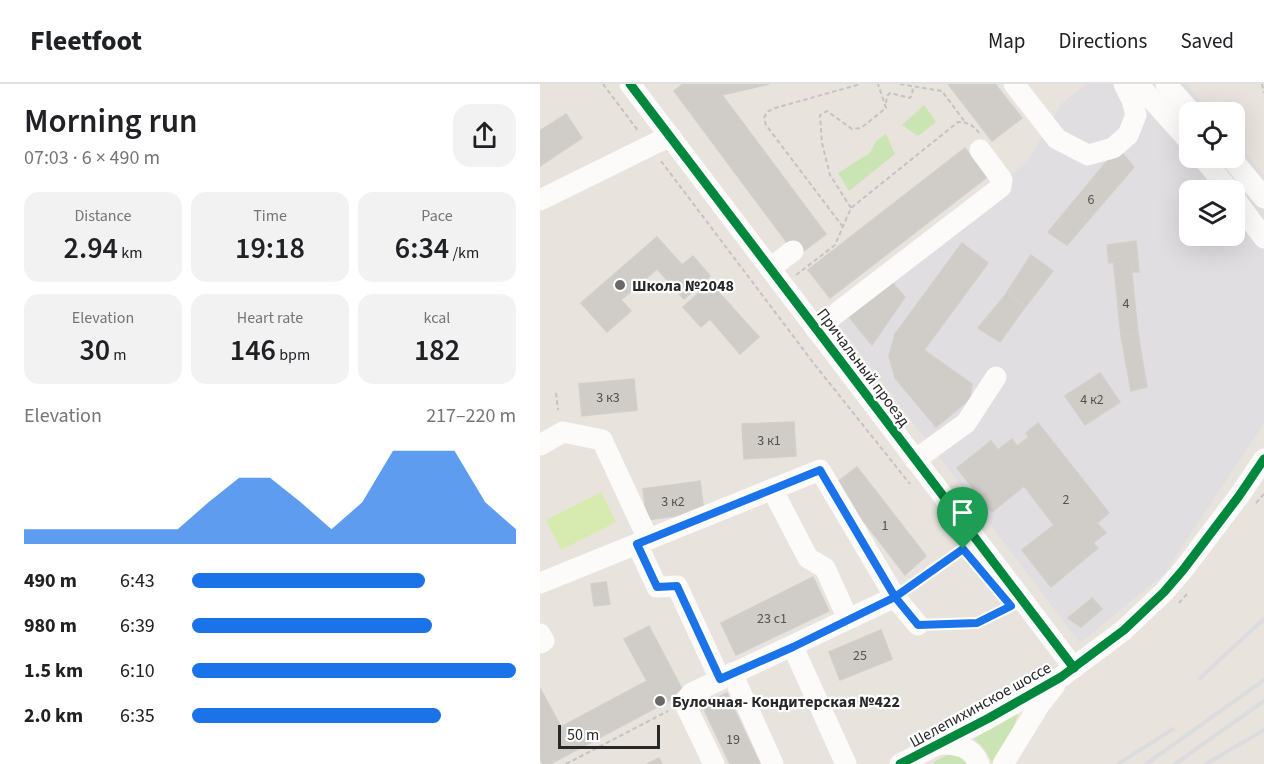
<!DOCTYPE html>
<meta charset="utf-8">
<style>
:root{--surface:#fff;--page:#f2f2f2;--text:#202124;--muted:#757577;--line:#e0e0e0;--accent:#1a73e8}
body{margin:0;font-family:"Source Sans 3",sans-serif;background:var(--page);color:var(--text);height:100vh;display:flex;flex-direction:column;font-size:22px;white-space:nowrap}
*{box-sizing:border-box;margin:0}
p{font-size:20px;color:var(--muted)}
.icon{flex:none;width:33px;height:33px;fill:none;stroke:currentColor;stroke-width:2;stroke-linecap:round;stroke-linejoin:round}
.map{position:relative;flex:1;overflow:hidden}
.details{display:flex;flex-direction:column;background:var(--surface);width:540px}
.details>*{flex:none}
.controls{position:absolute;left:639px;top:18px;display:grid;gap:12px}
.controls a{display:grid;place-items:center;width:66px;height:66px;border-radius:12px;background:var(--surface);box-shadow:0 6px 24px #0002;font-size:30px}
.scale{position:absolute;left:18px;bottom:15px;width:102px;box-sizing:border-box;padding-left:6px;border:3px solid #282828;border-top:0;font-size:16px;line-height:21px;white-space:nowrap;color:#282828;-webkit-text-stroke:4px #fff;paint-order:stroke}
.pin{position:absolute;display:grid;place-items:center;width:51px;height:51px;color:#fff;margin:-62px -26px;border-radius:50% 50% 50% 0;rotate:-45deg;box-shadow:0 0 6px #0007}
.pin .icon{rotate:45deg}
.round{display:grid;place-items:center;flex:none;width:63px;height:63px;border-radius:18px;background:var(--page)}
.headline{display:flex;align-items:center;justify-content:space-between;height:102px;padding:0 24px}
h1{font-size:33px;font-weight:600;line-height:45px}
.figures{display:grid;grid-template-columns:repeat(3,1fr);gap:9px;height:102px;padding:6px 24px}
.figures div{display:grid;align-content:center;border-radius:15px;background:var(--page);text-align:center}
.figures b{font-size:30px;font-weight:600}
.figures small{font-size:16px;font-weight:400}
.figures p{font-size:16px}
.chart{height:168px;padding:12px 24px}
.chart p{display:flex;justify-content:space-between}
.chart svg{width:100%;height:108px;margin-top:6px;fill:var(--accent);opacity:.7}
ul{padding:0 24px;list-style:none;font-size:20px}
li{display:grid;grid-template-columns:96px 72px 1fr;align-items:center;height:45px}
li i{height:15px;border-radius:8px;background:var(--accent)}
header{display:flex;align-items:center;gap:36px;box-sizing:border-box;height:84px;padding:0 30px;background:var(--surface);border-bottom:2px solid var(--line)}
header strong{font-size:28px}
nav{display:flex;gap:33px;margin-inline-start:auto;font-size:21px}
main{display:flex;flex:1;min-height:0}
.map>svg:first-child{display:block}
</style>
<header>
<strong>Fleetfoot</strong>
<nav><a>Map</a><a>Directions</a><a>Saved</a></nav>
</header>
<main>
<section class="details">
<div class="headline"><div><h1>Morning run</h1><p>07:03 · 6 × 490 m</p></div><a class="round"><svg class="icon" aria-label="share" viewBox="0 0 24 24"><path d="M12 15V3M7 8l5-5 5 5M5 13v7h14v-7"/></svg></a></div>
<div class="figures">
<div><p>Distance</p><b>2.94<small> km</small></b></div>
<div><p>Time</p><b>19:18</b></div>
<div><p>Pace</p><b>6:34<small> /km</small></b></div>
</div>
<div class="figures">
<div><p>Elevation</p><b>30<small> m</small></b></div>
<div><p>Heart rate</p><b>146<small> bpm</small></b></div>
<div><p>kcal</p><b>182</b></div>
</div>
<div class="chart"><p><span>Elevation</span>217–220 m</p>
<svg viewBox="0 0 160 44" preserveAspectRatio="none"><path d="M0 44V38L10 38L20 38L30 38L40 38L50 38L60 27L70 17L80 17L90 27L100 38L110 27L120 6L130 6L140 6L150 27L160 38V44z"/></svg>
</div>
<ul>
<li><b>490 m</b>6:43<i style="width:72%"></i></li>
<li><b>980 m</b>6:39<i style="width:74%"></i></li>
<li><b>1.5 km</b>6:10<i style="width:100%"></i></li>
<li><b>2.0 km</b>6:35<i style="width:77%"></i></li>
</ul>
</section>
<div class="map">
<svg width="724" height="680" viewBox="0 0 724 680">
<rect width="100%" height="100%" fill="#e8e3dd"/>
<path fill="#e1dee1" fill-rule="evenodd" d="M 546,0 L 646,0 L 671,28 L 650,28 L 650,74 L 694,74 L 695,56 L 724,91 L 724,340 L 624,490 L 540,559 L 293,233 L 488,77 L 521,20 ZM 650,106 L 694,106 L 694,152 L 650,152 Z"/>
<g fill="#cae5b3">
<polygon points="384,21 396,38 378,52 362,41"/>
<polygon points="346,50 355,70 309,107 298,89 330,69 336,57"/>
<path d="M 478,629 L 474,643 L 452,679 C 448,669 443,662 434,655 Z"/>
<polygon points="412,668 415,668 427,680 394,680 394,678"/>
</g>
<polygon fill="#d7eab0" points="61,408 76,438 21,466 6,436"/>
<g fill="#d0cdc9" stroke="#d2cec9" stroke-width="1.5">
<polygon points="143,0 229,0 182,11 286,150 257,172 134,7"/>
<polygon points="408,0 455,0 482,34 452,57"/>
<polygon points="26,30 42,54 0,82 0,47"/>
<polygon points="425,64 447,93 290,214 268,186"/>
<polygon points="578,64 594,83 527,161 508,148"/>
<polygon points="117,153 142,181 153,172 170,192 144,215 117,185 81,216 91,227 67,248 41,219"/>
<polygon points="596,157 599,188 591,188 590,171 573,173 573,178 569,179 567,161"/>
<polygon points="422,159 448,179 384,266 432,300 430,315 396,343 355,294 349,272 355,250"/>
<polygon points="491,171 513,187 486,222 467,208"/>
<polygon points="590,171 598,250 581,252 573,173"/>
<polygon points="349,195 365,213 332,261 305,228"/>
<polygon points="164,197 169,203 172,201 219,253 200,270 170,235 161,243 143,223 160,208 156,204"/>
<polygon points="467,209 485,223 460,258 438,244"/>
<polygon points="598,250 607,303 591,307 581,252"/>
<polygon points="560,289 580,318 545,341 525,312"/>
<polygon points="94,295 97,326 42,332 39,300"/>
<polygon points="254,338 256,372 204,375 202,340"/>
<polygon points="498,339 569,429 557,439 566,449 553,459 558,464 511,503 482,466 514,441 484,402 452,428 417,384 451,357 458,366 472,355 477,362 489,353 486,349"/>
<polygon points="317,383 386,472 365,491 295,400"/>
<polygon points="160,397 164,428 107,436 103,405"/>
<polygon points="273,493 289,527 196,571 181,539"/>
<polygon points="66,498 70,520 54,522 51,500"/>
<polygon points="552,514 562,525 541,543 528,534"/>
<polygon points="109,542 144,609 10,680 3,680 0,674 0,604 21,643 107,597 84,555"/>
<polygon points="341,546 352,575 300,596 289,568"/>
<polygon points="187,609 197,631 220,680 190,680 162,621"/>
<polygon points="119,674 122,680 107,680"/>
</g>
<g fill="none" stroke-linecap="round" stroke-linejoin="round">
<g stroke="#c4c3c3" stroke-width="2" stroke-dasharray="4.5 3" stroke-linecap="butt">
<polyline points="63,0 99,48"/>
<polyline points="360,0 402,7 425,38"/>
<polyline points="722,0 724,9"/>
<polyline points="346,19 347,12 350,9 370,14 372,11 373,2"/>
<polyline points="121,77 275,281 370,400"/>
<polyline points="311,124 290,91 282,59 280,31 287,27 312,45 321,44 346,24 338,0"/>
<polyline points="303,143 226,41 224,34 227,28 235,24 321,0"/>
<path d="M 256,191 L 295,161 L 311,124 L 418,38 C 428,38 433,41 439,49"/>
<polyline points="16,309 18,326"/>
<polyline points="716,419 724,410"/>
<polyline points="370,503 422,466"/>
<polyline points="639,519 647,510"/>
<polyline points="396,541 437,539 468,524"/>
<polyline points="26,680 128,627"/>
</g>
<g stroke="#fcfbfa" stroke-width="21">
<polyline points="90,0 534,584"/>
<polyline points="474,0 517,55 548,71 573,64 588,51 596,31 592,16 584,0"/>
<polyline points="598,0 650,58"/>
<polyline points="626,0 651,28"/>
<polyline points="663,74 689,106"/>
<polyline points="691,74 724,114"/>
<polyline points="694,114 724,154"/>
<polyline points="0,116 130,52"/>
<polyline points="230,184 253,167"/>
<polyline points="276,245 461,103 462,96 440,66"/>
<polyline points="0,361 23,348 62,356 108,455"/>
<polyline points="375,376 426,339 456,293"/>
<polyline points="232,405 268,474 285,484 308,535"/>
<polyline points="97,460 117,503 137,502 180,595"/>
<polyline points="0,499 280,386 355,513"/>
<polyline points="0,550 4,557 0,559"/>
<polyline points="253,563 306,680"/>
<polyline points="192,589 233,680"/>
<path d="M 399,660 C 417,660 432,662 439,680"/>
<polyline points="174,680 144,618 152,609 355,513 378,541"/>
<polyline points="360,680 449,634 521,593 584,546 624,508 643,486 699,412 724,375"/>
<polyline points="463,680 500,620 515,601"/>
</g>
<g stroke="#dcdcde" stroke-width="4">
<polyline points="660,594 724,535"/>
<polyline points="578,680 633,645"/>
<polyline points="606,680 724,596"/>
<polyline points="635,680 724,617"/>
<polyline points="666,680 724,646"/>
</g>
<g stroke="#fff" stroke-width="13">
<g id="cycleway">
<polyline points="90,0 534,584"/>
<polyline points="360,680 449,634 521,593 584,546 624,508 643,486 699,412 724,375"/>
</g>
</g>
<use href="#cycleway" stroke="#00873e" stroke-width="9"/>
</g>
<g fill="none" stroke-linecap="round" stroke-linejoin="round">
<g stroke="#fff" stroke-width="12">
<polyline id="route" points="423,465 355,513 253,563 180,595 137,502 117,503 97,460 280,386 355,513 378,541 437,539 471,522 423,465"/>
</g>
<use href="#route" stroke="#1a73e8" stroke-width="8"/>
</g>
<g fill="#6b6967" stroke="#fff" stroke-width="2">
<circle cx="80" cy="201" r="6"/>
<circle cx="120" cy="617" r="6"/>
</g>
<g text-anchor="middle" stroke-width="4.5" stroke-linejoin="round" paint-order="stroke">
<g font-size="14" fill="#535251">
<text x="551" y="120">6</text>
<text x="586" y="224">4</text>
<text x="68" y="318">3 к3</text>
<text x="552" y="320">4 к2</text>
<text x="229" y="361">3 к1</text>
<text x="526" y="420">2</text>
<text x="133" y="422">3 к2</text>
<text x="345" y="446">1</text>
<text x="232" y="539">23 c1</text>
<text x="320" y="576">25</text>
<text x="193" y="660">19</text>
</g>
<g font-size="16" font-weight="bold" fill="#282828" stroke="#fff" text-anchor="start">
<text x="92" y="207">Школа №2048</text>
<text x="132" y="623">Булочная- Кондитерская №422</text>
</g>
<g font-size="16" fill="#282828" stroke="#fff">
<text transform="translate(324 283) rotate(53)" y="6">Причальный проезд</text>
<text transform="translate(440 620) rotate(-29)" y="6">Шелепихинское шоссе</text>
</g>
</g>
</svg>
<div class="controls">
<a><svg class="icon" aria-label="locate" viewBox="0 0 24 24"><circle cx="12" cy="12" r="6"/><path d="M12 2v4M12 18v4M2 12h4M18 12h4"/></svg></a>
<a><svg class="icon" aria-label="layers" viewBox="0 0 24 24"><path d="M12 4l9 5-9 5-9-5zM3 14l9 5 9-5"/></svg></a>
</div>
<div class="scale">50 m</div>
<div class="pin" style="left:423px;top:465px;background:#1e9e55"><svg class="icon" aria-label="arrive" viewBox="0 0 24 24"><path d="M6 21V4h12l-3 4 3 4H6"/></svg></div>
</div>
</main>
